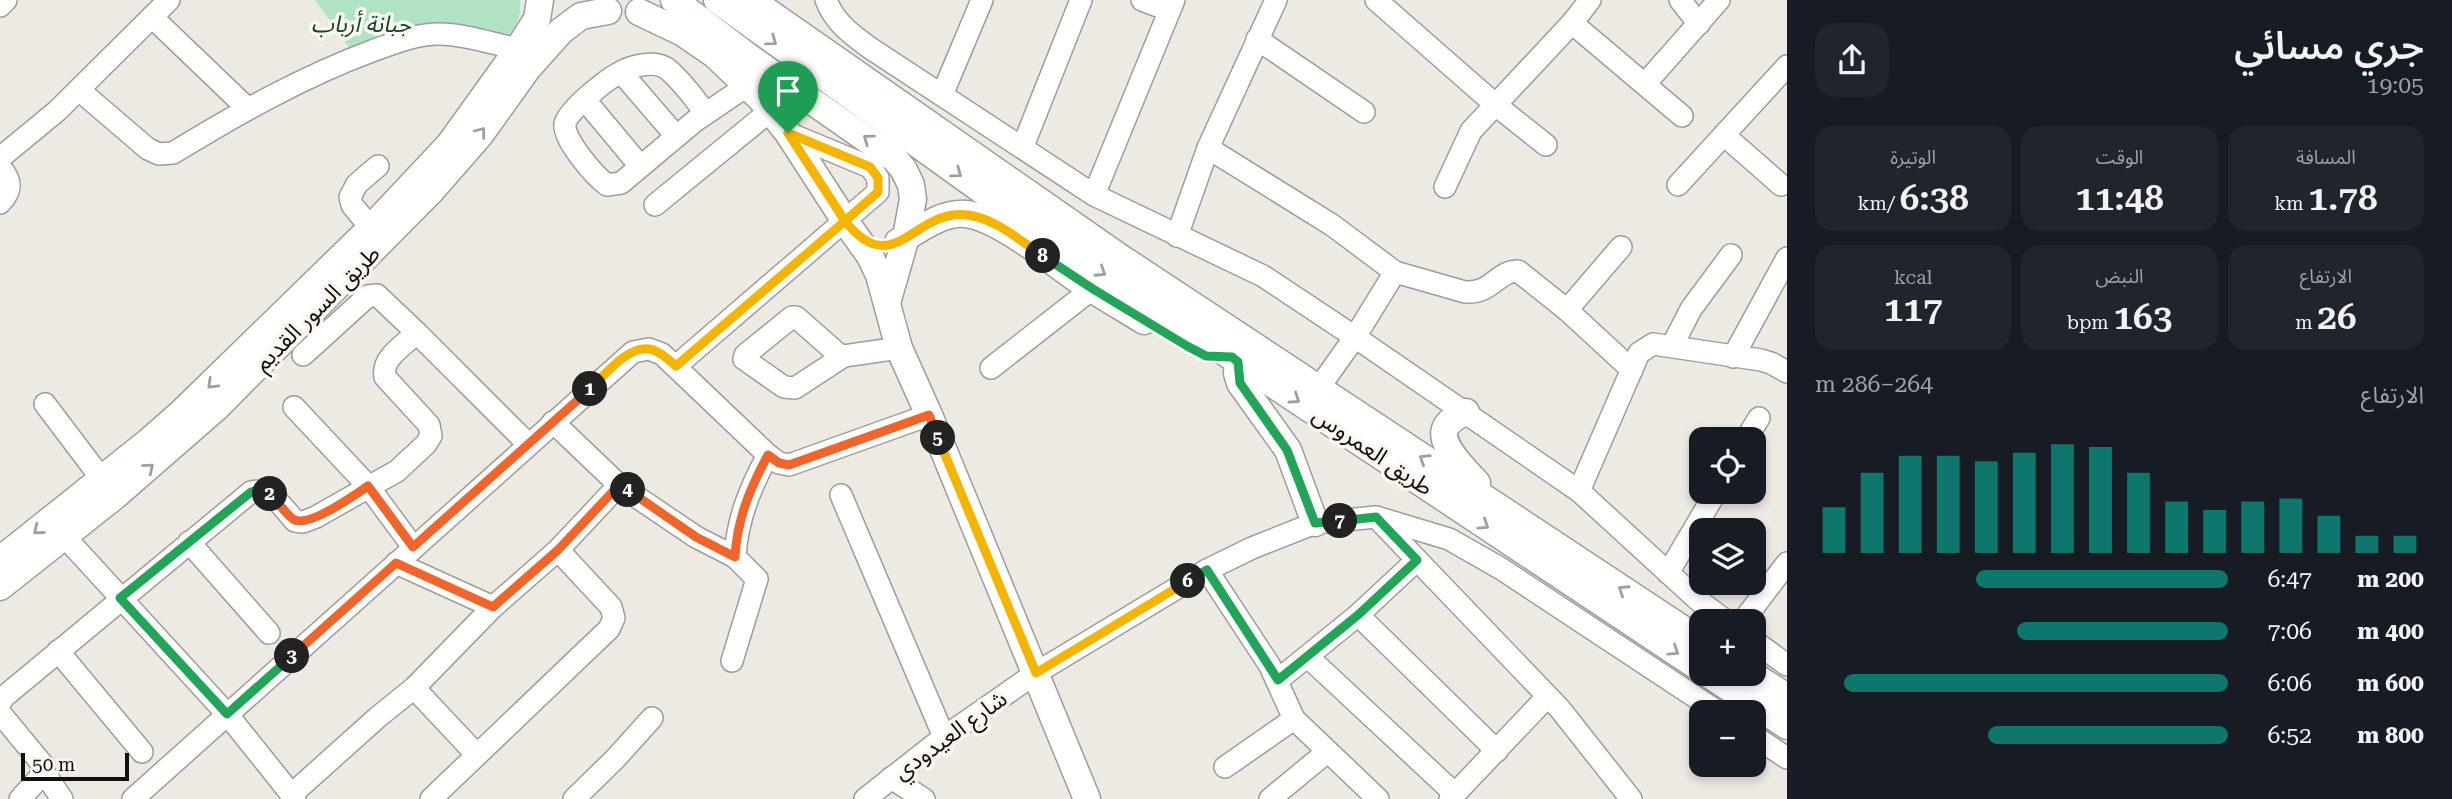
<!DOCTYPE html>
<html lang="ar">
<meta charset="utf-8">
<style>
:root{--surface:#171b24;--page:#20242c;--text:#f1f3f6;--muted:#9ea1a6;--accent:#0f766e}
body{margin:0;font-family:"Roboto Serif","Noto Sans Arabic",serif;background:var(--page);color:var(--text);direction:rtl;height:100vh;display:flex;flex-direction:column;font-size:26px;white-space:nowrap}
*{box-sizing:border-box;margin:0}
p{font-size:23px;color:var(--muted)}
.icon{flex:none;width:38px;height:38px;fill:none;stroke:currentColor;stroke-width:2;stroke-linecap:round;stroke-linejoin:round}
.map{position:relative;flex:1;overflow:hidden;direction:ltr}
.sheet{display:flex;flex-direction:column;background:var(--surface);width:665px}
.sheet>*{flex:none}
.controls{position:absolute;left:1689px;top:427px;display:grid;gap:14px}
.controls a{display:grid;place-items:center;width:77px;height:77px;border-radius:14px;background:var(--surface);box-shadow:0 4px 10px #0003;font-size:35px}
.scale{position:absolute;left:21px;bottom:18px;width:108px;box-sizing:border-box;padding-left:7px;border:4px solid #11100e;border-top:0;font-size:19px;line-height:24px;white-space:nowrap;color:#11100e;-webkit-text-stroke:5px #faf7f1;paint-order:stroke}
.pin{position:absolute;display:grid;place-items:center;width:60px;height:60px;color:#fff;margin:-72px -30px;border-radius:50% 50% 50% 0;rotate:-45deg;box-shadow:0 0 7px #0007}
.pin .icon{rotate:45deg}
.km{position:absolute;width:35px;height:35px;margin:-18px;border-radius:50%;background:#222;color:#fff;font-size:19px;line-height:35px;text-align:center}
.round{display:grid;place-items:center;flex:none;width:74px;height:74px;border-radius:21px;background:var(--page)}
.head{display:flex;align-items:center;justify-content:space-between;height:119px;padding:0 28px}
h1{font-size:38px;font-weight:600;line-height:52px}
.stats{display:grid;grid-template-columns:repeat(3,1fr);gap:10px;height:119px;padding:7px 28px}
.stats div{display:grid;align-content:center;border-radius:18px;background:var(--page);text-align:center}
.stats b{font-size:35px;font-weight:600}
.stats small{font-size:19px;font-weight:400}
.stats p{font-size:19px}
.chart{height:196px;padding:14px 28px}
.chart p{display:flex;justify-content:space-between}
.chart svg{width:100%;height:126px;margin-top:7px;stroke:var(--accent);stroke-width:6}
ul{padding:0 28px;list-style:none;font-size:23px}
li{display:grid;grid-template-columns:112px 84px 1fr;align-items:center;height:52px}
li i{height:18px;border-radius:9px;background:var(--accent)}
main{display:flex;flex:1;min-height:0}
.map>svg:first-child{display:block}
</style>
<main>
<section class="sheet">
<div class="head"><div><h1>جري مسائي</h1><p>19:05</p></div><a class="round"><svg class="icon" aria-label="share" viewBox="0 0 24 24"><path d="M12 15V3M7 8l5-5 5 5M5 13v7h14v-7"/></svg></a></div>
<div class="stats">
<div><p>المسافة</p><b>1.78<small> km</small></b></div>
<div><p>الوقت</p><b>11:48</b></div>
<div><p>الوتيرة</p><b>6:38<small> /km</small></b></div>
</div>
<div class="stats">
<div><p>الارتفاع</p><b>26<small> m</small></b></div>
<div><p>النبض</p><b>163<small> bpm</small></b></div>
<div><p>kcal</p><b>117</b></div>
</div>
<div class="chart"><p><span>الارتفاع</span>264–286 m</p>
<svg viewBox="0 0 160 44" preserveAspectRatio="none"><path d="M5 44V28M15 44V16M25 44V10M35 44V10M45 44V12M55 44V9M65 44V6M75 44V7M85 44V16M95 44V26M105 44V29M115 44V26M125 44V25M135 44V31M145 44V38M155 44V38"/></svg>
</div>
<ul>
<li><b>200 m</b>6:47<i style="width:61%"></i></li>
<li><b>400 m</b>7:06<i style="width:51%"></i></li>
<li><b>600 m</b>6:06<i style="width:93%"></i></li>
<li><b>800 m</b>6:52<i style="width:58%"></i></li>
</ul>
</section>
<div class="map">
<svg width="1787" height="799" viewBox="0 0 1787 799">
<rect width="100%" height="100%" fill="#edeae4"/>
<path fill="#afe3c4" d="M 315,0 L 520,0 C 522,16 515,29 507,41 L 440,29 L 352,52 Z"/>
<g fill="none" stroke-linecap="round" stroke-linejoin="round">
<g stroke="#a09c97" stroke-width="24">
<g id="minor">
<path d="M 826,0 C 835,23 851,34 870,48 L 1094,195 L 1263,276 L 1355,337 L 1579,491 L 1698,600 L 1726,621"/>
<polyline points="1142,0 1168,10"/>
<polyline points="1376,0 1497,106 1546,145"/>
<polyline points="1680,0 1699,24"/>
<polyline points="0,6 6,0"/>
<polyline points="152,17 247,108"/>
<polyline points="1572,23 1682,116"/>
<polyline points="1257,39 1364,112"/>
<polyline points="621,72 676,136"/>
<polyline points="1645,84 1719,0"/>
<path d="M 79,90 L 148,149 L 159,154 L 173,153 C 237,114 302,77 372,51 C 394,43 416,34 439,34 C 465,34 493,44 518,49"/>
<polyline points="942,95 982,0"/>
<polyline points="585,100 640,166"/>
<path d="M 706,113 C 694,99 681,79 666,68 C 654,60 631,66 619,73 C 606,80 567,111 565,124 C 563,140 595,176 607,185 L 621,183 L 695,121 L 748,85"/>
<polyline points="1724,135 1781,185"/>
<polyline points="1023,146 1081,0"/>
<path d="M 1208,148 L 1332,225 L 1395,272 L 1465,292 C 1492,294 1497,271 1518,271 L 1567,310"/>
<polyline points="0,158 57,111 169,0"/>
<path d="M 0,167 C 12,180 12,191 0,203"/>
<polyline points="1678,185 1787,66"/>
<polyline points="1445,187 1471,131 1572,23 1590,0"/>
<polyline points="1094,195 1174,0"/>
<polyline points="655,205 770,111"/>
<polyline points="371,228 352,205 350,197 357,184 378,166"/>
<polyline points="1177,236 1208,148 1276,0"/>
<polyline points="1621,247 1567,310 1632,370"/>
<polyline points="1672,346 1691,309 1731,255"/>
<polyline points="303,355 368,296 377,295 417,333"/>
<polyline points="844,356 795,388 784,387 744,359 745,355 792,317 796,317 838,354 844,356 899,348"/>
<polyline points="1733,357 1787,258"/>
<polyline points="676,366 878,192 878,178 870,167 788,133"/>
<polyline points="991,368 1092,289"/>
<polyline points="1318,389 1355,337 1395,272"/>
<polyline points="45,404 101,478"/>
<polyline points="294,407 368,486 413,547"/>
<path d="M 553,422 L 619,485 L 696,537 L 735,557 C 737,520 750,488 768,455"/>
<polyline points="1746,439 1759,418"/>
<polyline points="1579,491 1639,353 1653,344 1761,360 1771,363 1787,372"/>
<polyline points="841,495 944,737"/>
<polyline points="1376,517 1560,709 1631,799"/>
<polyline points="64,536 227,714 295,799"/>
<polyline points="189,542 269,633"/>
<polyline points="396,563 493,607"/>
<polyline points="1207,570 1270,666 1294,719 1378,799"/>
<polyline points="1668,573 1716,492"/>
<polyline points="1358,615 1497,751"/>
<polyline points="1743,621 1787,563"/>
<polyline points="1754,641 1787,665"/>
<polyline points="58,651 142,752"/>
<polyline points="1308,657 1455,794"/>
<polyline points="732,661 757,579 735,557"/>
<polyline points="1278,680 1358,615 1417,560"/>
<polyline points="414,688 477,755"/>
<path d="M 0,702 L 5,696 L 251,492 C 271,487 283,508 295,521 L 303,522 L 316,517 L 397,471 L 426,444 L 431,436 L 429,425 L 385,377 C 381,358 404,345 417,333 L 528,444"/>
<polyline points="0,713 43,765 40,777 20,799"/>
<polyline points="1754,736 1787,758"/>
<polyline points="1225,767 1294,719"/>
<polyline points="43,771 62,799"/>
<polyline points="891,778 924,799"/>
<polyline points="291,795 378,717 414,688 493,607 558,550 619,485"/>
<polyline points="133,799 633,352 649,349 662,354 768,455 779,463 789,465 929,415"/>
<polyline points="431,799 609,629 614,618 611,607 558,550"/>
<polyline points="574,799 615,759 652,718"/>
<polyline points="865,799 944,737 1036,673 1207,570 1252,548 1315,523 1376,517 1449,539 1500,568 1718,712"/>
<polyline points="1270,799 1327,752"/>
<polyline points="1450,799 1547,697"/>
</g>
</g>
<g stroke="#a09c97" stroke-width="29">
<g id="major">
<polyline points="674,0 753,60 895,159 904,170 911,185 913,199 906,237 887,303"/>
<polyline points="717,0 1044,235 1232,357 1701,669"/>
<polyline points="751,0 1115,254 1701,641"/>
<polyline points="639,12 683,33 715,55 760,98 788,133 845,221 870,256 879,275 899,348 929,415 1087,799"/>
<path d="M 898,242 C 919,230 941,212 966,214 C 999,218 1052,262 1081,282 C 1101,295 1123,308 1144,321"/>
<polyline points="1238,362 1237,373 1240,383 1288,450 1315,523"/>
<path d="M 1466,412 C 1459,415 1451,419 1447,425 C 1435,442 1466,471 1477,483"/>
<polyline points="0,560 148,442 181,413 371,228 449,145 518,49 537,19 540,0"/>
<polyline points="0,587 115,496 217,407 432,190 480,135 528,68 561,31 581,16 608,11"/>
<polyline points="1708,674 1787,726"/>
<polyline points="1751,674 1787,697"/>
</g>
</g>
<use href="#minor" stroke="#fff" stroke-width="21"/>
<use href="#major" stroke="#fff" stroke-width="26"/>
</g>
<defs><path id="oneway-chevron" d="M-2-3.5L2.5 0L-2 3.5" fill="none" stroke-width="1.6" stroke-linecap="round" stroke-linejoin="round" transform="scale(1.75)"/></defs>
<g stroke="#a09f9f">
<use href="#oneway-chevron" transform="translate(772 41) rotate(36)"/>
<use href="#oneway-chevron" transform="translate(481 132) rotate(-52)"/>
<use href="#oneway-chevron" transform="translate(868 139) rotate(-144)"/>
<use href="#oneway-chevron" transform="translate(957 173) rotate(36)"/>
<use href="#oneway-chevron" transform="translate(1101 272) rotate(33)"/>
<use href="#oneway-chevron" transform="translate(212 384) rotate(136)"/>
<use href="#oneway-chevron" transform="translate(1295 399) rotate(34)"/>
<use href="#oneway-chevron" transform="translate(1424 459) rotate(-147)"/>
<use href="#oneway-chevron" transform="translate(149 468) rotate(-40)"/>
<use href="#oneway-chevron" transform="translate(1484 525) rotate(34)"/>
<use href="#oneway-chevron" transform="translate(38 530) rotate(141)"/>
<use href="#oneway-chevron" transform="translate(1623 590) rotate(-147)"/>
<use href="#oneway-chevron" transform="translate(1674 651) rotate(34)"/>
</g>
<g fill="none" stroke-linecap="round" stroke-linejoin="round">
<g stroke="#fff" stroke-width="14">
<path id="split-1" d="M 590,389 C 605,375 630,342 653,350 C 662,353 669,360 676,366 L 845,221 L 788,133"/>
</g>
<g stroke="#fff" stroke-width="14">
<path id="split-2" d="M 270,494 C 278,502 285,513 293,519 C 307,529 355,495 368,486 L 413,547 L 590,389"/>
</g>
<g stroke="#fff" stroke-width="14">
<polyline id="split-3" points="270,494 258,490 251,492 120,598 227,714 292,656"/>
</g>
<g stroke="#fff" stroke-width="14">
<polyline id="split-4" points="292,656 396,563 493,607 558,550 619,485 628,490"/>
</g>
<g stroke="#fff" stroke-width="14">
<path id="split-5" d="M 628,490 L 696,537 L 735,557 C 737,520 750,488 768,455 L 779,463 L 789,465 L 929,415 L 938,438"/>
</g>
<g stroke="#fff" stroke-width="14">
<polyline id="split-6" points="938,438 1036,673 1188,581"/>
</g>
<g stroke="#fff" stroke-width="14">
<polyline id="split-7" points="1188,581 1207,570 1278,680 1358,615 1417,560 1376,517 1340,521"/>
</g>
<g stroke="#fff" stroke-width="14">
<polyline id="split-8" points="1043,256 1093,289 1187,346 1206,356 1232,357 1238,362 1240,383 1287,450 1315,523 1340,521"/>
</g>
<g stroke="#fff" stroke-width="14">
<path id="split-9" d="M 788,133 L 870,167 L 878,178 L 878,192 L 845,221 C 894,283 915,207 968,215 C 996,219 1019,240 1043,256"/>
</g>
<use href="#split-1" stroke="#f5b400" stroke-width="9"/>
<use href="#split-2" stroke="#f0652b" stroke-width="9"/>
<use href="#split-3" stroke="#22a559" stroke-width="9"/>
<use href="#split-4" stroke="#f0652b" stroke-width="9"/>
<use href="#split-5" stroke="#f0652b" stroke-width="9"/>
<use href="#split-6" stroke="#f5b400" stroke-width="9"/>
<use href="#split-7" stroke="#22a559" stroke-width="9"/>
<use href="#split-8" stroke="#22a559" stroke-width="9"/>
<use href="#split-9" stroke="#f5b400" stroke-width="9"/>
</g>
<g text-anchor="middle" stroke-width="7" stroke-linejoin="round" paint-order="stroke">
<g font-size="23" font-style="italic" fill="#16452e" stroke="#faf7f1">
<text x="361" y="32">جبانة أرباب</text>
</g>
<g font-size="23" fill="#11100e" stroke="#faf7f1">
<text transform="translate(317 308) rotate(-45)" y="8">طريق السور القديم</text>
<text transform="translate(1373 451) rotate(34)" y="8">طريق العمروس</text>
<text transform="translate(950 735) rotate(-36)" y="8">شارع العيدودي</text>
</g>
</g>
</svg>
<div class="controls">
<a><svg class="icon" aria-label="locate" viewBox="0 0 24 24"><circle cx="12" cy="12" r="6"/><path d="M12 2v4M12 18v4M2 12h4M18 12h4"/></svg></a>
<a><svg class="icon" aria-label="layers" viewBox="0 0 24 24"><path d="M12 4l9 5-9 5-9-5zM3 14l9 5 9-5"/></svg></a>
<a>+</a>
<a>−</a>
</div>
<div class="scale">50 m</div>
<div class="pin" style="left:788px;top:133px;background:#1e9e55"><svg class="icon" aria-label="arrive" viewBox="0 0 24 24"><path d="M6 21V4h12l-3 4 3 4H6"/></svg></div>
<b class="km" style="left:590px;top:389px">1</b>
<b class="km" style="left:270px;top:494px">2</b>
<b class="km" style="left:292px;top:656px">3</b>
<b class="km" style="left:628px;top:490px">4</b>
<b class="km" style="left:938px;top:438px">5</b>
<b class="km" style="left:1188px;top:581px">6</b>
<b class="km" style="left:1340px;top:521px">7</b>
<b class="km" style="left:1043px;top:256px">8</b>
</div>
</main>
